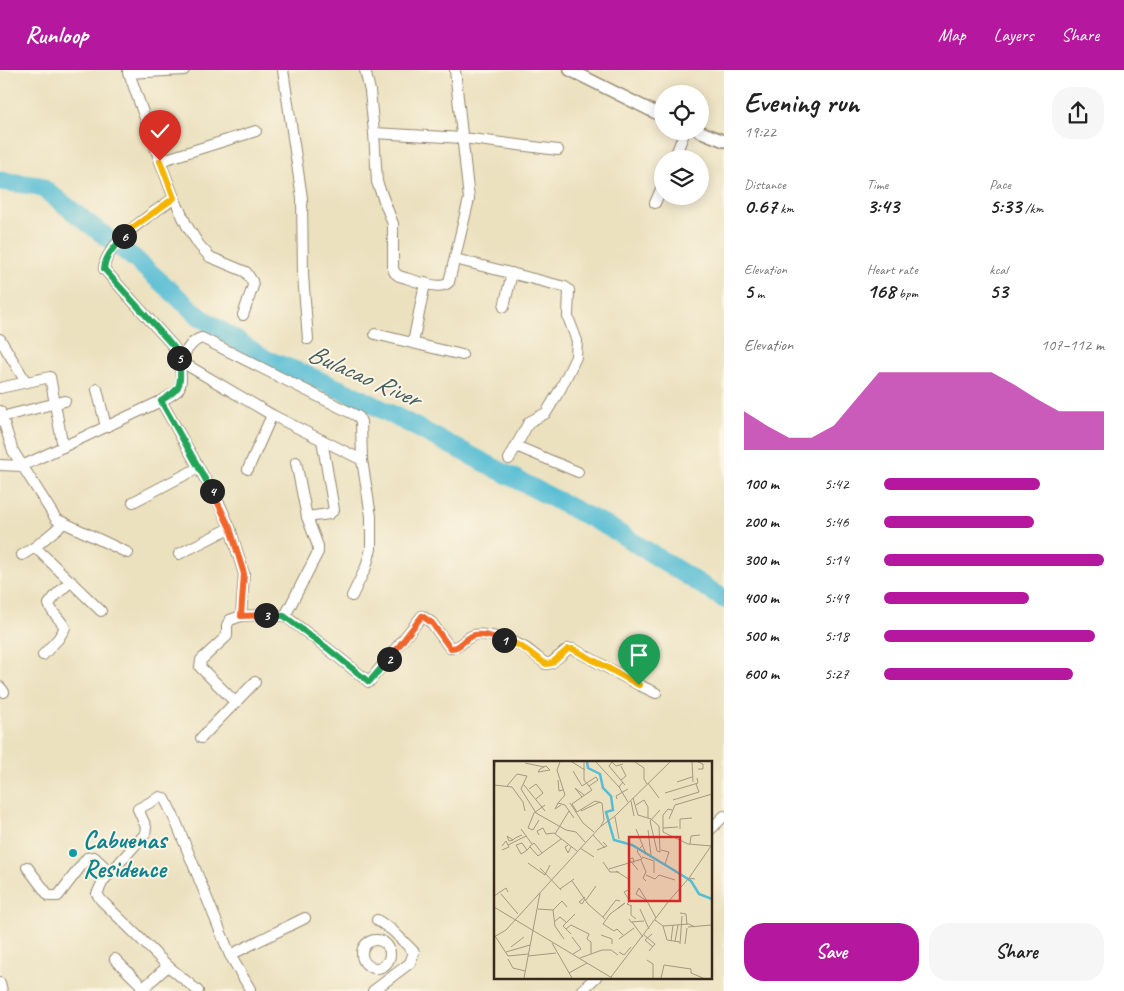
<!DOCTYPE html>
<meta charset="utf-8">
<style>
:root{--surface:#fff;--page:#f6f6f6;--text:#222;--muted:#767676;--accent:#b5179e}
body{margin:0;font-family:Caveat,sans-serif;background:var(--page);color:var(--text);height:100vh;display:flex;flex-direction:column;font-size:19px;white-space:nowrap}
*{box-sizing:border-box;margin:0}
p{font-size:16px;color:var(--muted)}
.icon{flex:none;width:28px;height:28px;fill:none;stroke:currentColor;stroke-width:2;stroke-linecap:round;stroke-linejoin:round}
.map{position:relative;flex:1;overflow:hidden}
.sheet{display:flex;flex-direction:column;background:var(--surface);width:400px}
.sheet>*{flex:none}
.controls{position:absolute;left:654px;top:15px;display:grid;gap:10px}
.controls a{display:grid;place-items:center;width:55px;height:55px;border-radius:50%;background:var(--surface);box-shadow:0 2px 12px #0003;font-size:25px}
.pin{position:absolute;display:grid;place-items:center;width:42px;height:42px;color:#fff;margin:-51px -21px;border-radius:50% 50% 50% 0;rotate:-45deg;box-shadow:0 0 5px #0007}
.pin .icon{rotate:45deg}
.km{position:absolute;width:25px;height:25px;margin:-12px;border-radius:50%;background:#222;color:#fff;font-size:14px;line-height:25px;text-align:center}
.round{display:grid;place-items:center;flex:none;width:52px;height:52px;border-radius:20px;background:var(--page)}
.summary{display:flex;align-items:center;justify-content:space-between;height:85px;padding:0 20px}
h1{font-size:28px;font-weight:700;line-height:38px}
.figures{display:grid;grid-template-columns:repeat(3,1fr);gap:8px;height:85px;padding:5px 20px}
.figures div{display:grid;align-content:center}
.figures b{font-size:21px;font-weight:700}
.figures small{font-size:14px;font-weight:400}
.figures p{font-size:14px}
.chart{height:140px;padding:10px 20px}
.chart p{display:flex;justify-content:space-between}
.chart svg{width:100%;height:90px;margin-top:5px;fill:var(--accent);opacity:.7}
.action{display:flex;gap:10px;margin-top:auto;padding:10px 20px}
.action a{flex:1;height:58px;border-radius:20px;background:var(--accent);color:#fff;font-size:20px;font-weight:700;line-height:58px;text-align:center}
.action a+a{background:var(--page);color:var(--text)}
ul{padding:0 20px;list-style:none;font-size:16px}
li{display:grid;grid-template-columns:80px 60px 1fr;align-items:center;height:38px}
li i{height:12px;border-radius:6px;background:var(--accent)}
header{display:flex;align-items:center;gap:30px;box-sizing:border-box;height:70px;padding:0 25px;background:var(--accent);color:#fff}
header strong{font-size:24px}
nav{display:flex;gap:28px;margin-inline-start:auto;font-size:18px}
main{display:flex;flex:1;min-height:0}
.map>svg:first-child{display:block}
</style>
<header>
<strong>Runloop</strong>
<nav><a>Map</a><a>Layers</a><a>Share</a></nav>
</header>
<main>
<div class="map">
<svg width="724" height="921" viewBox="0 0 724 921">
<rect width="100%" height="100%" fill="#fcf5e5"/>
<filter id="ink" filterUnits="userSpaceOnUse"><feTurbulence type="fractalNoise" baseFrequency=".02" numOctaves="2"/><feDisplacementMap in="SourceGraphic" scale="10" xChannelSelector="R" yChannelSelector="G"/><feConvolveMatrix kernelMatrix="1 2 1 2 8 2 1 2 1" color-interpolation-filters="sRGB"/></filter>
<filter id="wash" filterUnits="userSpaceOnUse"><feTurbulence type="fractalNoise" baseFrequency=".0096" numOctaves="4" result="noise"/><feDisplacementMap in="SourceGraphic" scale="20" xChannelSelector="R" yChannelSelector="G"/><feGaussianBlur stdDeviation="1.12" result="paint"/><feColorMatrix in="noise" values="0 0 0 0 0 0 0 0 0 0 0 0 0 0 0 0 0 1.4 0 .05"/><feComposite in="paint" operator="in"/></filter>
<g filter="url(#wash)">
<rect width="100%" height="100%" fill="#ebe1bf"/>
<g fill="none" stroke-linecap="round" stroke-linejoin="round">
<polyline stroke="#56bdd4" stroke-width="19" points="0,111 40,116 135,189 200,247 267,290 302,303 362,329 614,460 724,529"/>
</g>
</g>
<g filter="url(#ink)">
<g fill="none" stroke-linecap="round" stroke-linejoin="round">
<g stroke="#93866e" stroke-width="12">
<g id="minor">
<polyline points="128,0 160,91 174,128 187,156 199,175 210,187 246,202 252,211 253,216 243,245"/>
<polyline points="283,0 302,128 303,205 308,269"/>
<path d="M 365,0 L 370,21 L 374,63 L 377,112 L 393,154 L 393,199 L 395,203 L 399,206 C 411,209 441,222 449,212 L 469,129 L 455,0"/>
<polyline points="128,3 184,0"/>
<polyline points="374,63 463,68 558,80"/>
<polyline points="674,89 685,61"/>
<polyline points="160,91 256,61"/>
<polyline points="655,133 662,117"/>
<polyline points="455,189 565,217 569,220 568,247 577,271 576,287 561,318 546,343 529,352 509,389"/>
<polyline points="504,237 512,203"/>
<polyline points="375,264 462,285"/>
<polyline points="0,269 26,312"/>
<polyline points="413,273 425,213"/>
<polyline points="0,318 50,307 63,377"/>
<polyline points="97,319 106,357"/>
<polyline points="161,331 221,437 230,458 244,504 241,546 230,550 227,555 227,566 201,590 200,597 236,633"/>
<polyline points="0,341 13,381 56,449 128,483"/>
<polyline points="9,345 65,331"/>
<polyline points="516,376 578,402"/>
<path d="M 0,395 L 22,396 L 161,331 C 166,328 174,324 178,320 C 185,310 178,287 174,277 L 104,199 C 105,172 154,143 174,128"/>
<polyline points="248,399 272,345"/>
<polyline points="133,432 198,398"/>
<polyline points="307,447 329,444 334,440 322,370"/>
<polyline points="35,477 101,541"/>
<polyline points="179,484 230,458"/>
<polyline points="22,485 35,477 64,453"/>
<path d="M 352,526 L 366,497 L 371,479 L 371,446 L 362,390 L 361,352 L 359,347 L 202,268 C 192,270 185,282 180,291 L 272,345 L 362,390"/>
<path d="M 241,546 L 263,545 L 285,546 L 327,578 L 369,612 L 422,546 L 432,553 L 450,578 C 460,579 464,568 474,565 C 486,562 517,572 527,579 C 534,584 539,589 546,594 L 551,593 L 568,579 L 573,579 L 639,615 L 656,623"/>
<polyline points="285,546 318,482 318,476 307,447 296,392"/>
<path d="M 43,585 L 58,569 L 65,558 C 61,549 51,543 49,534 L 56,525 L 71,511"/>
<polyline points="0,617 4,622"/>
<polyline points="201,668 255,612"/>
<polyline points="710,760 724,746"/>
<polyline points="27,797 49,826 58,826 87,788 94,787 110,802"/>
<circle cx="376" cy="884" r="14"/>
<polyline points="230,885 305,848"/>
<polyline points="115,889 144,918"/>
<polyline points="0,913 2,921"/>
<polyline points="140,921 168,896"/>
<polyline points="198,921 168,896 101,830 97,824 103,811 145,764 146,757 138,739 160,727 165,729 176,752 230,885 250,919"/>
<polyline points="373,921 410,893 414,882 392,860 377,850"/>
<polyline points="581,921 596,907"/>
</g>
</g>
<g stroke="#93866e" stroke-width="14">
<g id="tertiary">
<polyline points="570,0 662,46"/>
<polyline points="699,61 724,71"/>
</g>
</g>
<use href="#minor" stroke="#fff" stroke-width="10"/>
<use href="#tertiary" stroke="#fff" stroke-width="11"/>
</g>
</g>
<g fill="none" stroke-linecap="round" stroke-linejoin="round" filter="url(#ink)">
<g stroke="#fff" stroke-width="10">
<path id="split-1" d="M 504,570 C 524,575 530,584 546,594 L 552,593 L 568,579 L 573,579 L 639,615"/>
</g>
<g stroke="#fff" stroke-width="10">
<path id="split-2" d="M 389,589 L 422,546 L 432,553 L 450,578 C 461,579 465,567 475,565 C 485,563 495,568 504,570"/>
</g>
<g stroke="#fff" stroke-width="10">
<polyline id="split-3" points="266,545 284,546 327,578 369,612 389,589"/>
</g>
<g stroke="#fff" stroke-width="10">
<polyline id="split-4" points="212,421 230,458 244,504 241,546 266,545"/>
</g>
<g stroke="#fff" stroke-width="10">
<path id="split-5" d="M 179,288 L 180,291 C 180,317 183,317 161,331 L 212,421"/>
</g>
<g stroke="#fff" stroke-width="10">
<path id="split-6" d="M 124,166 C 116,176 105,185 104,199 L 174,277 L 179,288"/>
</g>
<g stroke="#fff" stroke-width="10">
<polyline id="split-7" points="124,166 132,158 174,128 160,91"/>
</g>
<use href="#split-1" stroke="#f5b400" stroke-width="6"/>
<use href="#split-2" stroke="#f0652b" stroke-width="6"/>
<use href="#split-3" stroke="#22a559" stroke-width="6"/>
<use href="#split-4" stroke="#f0652b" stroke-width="6"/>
<use href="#split-5" stroke="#22a559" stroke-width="6"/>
<use href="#split-6" stroke="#22a559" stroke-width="6"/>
<use href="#split-7" stroke="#f5b400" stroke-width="6"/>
</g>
<circle fill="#0f9aa8" stroke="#fcf5e5" stroke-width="2" cx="73" cy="783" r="5"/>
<g text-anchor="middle" stroke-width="4" stroke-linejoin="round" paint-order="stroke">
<g font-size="25" font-weight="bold" fill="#0d838f" stroke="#fcf5e5" text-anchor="start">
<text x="83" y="778">Cabuenas<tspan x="83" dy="29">Residence</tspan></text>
</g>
<g font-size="26" font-style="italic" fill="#445d5e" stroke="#fcf5e5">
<text transform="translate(364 305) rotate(24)" y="9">Bulacao River</text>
</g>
</g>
<g transform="translate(494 691)">
<rect width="218" height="218" fill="#ebe1bf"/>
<path fill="none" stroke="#56bdd4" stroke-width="2.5" d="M 93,1 L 94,7 L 106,13 L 109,27 L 117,35 L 119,49 L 112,51 L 120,79 L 138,84 L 178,108 L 197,120 L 205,133 L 218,138"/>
<path fill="none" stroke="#a5987f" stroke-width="1" d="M 78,1 L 91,9M 90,1 L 90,19 L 98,29 L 78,43 L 83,51 L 101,40 L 108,42 L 110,59 L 107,65M 102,1 L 125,26M 141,1 L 150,7 L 150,18 L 153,23M 198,1 L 199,21M 204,1 L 209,3 L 209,8 L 204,8M 31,2 L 50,6M 129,3 L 122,5 L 118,1 L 115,5 L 131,24M 52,5 L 56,9 L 44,11 L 46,8 ZM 79,10 L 88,25 L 102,16 L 104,19 L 95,25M 64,19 L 65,30 L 69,29M 127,19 L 132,15 L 127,5M 0,21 L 1,1M 129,21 L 125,26 L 134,41M 183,21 L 198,16M 154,22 L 165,37M 0,24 L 18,26 L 29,41 L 31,50M 30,24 L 51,50M 13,25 L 23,13 L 33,15 L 27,28 L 42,52 L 72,69 L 82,71 L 91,81M 35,28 L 42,23 L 49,32 L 42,38M 171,32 L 204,22 L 203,17M 88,36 L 81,27 L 90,34M 139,37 L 144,54 L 157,58 L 165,65M 123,38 L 122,35 L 134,28M 179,39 L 205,31 L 202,23M 137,40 L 140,55M 64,42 L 71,34 L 63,9 L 66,1M 76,42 L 89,62 L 100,71M 67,44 L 61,48 L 64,42 L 71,44 L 80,57M 142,44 L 150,39 L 154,46 L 154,57M 178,49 L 174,48 L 169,54 L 169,71 L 194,83 L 218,85M 87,50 L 106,41M 121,56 L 125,78M 175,58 L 181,44 L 218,33M 45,59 L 39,69 L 34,67 L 40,52 L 51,44M 165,65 L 166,91 L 163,90 L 156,60 L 166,49M 169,67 L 184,66M 27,68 L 38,83M 142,68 L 152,93M 186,68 L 186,58 L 198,57M 154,69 L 157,94M 61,73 L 75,50M 45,74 L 43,70 L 49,67 L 52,73 L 60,72 L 83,90M 99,74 L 111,87M 19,79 L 13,75 L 15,80 L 19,79 L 21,77 L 28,74M 196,83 L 197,75 L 206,74M 14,84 L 32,75M 74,84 L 71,86 L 74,92 L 77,86M 36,86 L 44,95 L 67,78M 86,87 L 100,96M 8,89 L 15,86 L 12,80 L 8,85M 33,89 L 28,82 L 22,84 L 27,93 L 32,90 L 36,86 L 36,85 L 40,82 L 48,92M 103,89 L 113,85 L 109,81M 167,89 L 175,91 L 171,103M 148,96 L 160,100 L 160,112M 147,99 L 152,111 L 149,117 L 152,120M 109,101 L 116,111 L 125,111M 34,102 L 51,114 L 56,104M 140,102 L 139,97 L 135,98 L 144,109M 46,107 L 67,129M 115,108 L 148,98 L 143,90 L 148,85M 122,110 L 136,119M 152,114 L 161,118 L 165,114 L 181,119M 195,117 L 217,85M 78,120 L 94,143 L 111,158M 66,128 L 80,118M 134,129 L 130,131 L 136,140 L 133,143 L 138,145M 7,133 L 24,153M 0,135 L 12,127 L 14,131M 91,138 L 88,143 L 85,141 L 91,136M 92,139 L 102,125M 153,140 L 145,127 L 142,133 L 153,140 L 162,157M 137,145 L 137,154 L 142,158M 0,146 L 118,217M 44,148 L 59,149 L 68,140 L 73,146M 123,148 L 131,142 L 116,153 L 109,163 L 120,170 L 123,168 L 129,174M 146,148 L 155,168M 59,149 L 61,165 L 70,178M 186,152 L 192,153 L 193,164M 109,156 L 122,139 L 126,140M 135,158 L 137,161 L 150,160M 161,159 L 169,165 L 195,163 L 201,166M 60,161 L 66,156 L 72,161M 138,161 L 149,176M 169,165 L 173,179 L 186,181M 194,166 L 218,164M 72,168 L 77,164 L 95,173 L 93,178 L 97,181 L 97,193M 77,173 L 69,165 L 81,153M 158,173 L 151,179 L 159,186M 107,174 L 118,178 L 118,183M 150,174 L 161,183 L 155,190M 1,175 L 14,195 L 34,193M 0,176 L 12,169 L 106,66 L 121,55 L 176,1M 78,176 L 87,188 L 79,193M 125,178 L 140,167M 177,180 L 179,164M 181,180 L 184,164M 58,182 L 78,217M 186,183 L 188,155M 191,183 L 193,167M 17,186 L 30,176M 12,191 L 36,184M 125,191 L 130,194 L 137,186M 34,195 L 62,192M 86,197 L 108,189 L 117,189 L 124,194M 14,198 L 19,207 L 31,210M 153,199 L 159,203 L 159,217M 75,212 L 93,202M 117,216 L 174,141 L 195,117 L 201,118M 30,217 L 46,132M 167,217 L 170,204 L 197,208 L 197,212 L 209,217"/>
<path fill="#d62828" fill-opacity="0.15" stroke="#d62828" stroke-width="2.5" d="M 135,76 L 186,76 L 186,140 L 135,140 Z"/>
<rect width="218" height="218" fill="none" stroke="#3b2a1e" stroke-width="2.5"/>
</g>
</svg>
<div class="controls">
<a><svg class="icon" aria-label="locate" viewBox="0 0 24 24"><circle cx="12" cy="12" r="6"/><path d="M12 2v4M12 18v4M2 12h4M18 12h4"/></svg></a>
<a><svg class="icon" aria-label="layers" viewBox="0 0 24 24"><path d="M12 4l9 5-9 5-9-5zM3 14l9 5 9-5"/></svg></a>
</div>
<div class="pin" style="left:639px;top:615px;background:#1e9e55"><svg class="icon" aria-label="arrive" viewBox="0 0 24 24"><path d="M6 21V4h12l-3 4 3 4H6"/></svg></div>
<div class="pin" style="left:160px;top:91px;background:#d93025"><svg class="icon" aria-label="check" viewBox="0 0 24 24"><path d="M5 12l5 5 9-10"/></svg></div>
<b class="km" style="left:504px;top:570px">1</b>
<b class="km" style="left:389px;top:589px">2</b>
<b class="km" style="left:266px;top:545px">3</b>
<b class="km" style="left:212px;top:421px">4</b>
<b class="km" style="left:179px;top:288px">5</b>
<b class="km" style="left:124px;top:166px">6</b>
</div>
<section class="sheet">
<div class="summary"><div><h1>Evening run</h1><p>19:22</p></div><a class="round"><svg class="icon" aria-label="share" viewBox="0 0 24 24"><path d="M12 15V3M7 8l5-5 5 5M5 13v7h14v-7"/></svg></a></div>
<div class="figures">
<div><p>Distance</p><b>0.67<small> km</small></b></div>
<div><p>Time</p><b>3:43</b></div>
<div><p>Pace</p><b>5:33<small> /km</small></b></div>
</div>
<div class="figures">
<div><p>Elevation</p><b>5<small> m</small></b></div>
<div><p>Heart rate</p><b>168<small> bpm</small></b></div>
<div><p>kcal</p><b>53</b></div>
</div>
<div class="chart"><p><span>Elevation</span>107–112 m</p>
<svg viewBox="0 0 160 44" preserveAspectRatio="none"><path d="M0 44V25L10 32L20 38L30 38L40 32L50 19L60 6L70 6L80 6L90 6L100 6L110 6L120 12L130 19L140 25L150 25L160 25V44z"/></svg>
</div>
<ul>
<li><b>100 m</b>5:42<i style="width:71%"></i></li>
<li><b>200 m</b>5:46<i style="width:68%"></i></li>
<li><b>300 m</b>5:14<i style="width:100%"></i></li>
<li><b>400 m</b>5:49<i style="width:66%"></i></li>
<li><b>500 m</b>5:18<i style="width:96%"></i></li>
<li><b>600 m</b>5:27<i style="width:86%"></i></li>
</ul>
<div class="action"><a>Save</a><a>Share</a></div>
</section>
</main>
